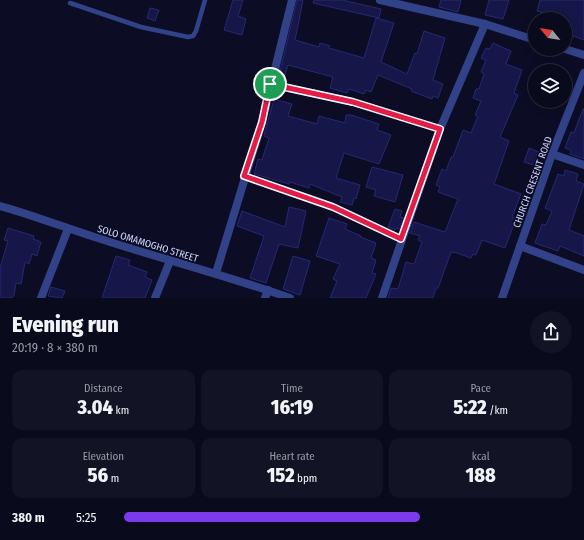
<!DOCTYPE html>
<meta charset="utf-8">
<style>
:root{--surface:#090a1c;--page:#121325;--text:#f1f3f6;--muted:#999aa3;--line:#292b3b;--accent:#7c3aed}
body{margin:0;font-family:"Fira Sans Condensed",sans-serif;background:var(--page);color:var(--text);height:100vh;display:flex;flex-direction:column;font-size:15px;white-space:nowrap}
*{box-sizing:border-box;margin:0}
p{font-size:13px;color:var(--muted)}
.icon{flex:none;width:22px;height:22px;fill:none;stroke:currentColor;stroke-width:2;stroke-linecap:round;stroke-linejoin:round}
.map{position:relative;height:298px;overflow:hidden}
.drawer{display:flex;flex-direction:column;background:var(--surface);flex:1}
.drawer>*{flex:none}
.needle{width:26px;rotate:300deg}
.controls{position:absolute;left:528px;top:12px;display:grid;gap:8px}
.controls a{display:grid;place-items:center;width:44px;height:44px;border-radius:50%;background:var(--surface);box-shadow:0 2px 10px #0003,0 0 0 1px var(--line);font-size:20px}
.pin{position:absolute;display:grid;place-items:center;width:34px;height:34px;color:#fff;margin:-17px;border:2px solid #fff;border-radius:50%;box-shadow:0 1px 4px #0007}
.round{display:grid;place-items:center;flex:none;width:42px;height:42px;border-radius:21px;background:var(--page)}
.head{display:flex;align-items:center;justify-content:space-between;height:68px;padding:0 12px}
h1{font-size:22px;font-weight:800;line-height:30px}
.stats{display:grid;grid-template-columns:repeat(3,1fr);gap:6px;height:68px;padding:4px 12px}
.stats div{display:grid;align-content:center;border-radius:10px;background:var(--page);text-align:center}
.stats b{font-size:20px;font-weight:800}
.stats small{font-size:11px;font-weight:400}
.stats p{font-size:11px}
ul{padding:0 12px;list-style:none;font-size:13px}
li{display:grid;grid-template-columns:64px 48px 1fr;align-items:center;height:30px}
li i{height:10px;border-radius:5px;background:var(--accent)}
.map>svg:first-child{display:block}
</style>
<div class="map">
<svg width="584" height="298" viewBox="0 0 584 298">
<rect width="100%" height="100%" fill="#0c0d25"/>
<g fill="#161748" stroke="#252877">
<polygon points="233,0 243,0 238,16 246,19 242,35 224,30"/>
<polygon points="297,0 303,0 295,40 319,47 320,43 330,46 329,48 364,58 376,18 394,23 381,62 407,74 415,53 417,54 424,31 445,38 433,80 443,84 438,98 433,96 432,99 411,91 412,89 378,75 371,92 366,90 364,94 349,89 347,93 330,88 333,77 288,65 283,81 278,80"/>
<polygon points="314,0 342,0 381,9 379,18 313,3"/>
<polygon points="441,0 461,0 458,12 439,7"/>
<polygon points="489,0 509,0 503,19 485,15"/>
<polygon points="540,0 584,0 584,40 565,33 565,19 558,19 559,17 537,11"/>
<polygon points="150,8 159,10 155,21 147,18"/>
<polygon points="493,43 511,51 506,64 522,70 514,93 518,95 500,137 509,141 494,184 521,194 512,217 516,219 505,248 482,240 476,255 473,254 471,258 454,252 454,253 451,252 438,288 436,288 433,298 388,298 391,288 398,289 406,262 414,264 422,242 418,240 420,236 410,233 414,222 445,232 458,199 438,192 440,187 436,185 442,169 446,171 451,157 453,157 463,130 471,133 478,116 475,115 481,101 473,98 476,89 479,89 484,74 481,72 486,60 481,58 486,48 490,49"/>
<polygon points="274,99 292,104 288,116 317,124 319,116 345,123 346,115 351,115 379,124 377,130 391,135 379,164 344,153 336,178 360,185 356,199 354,198 352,205 340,202 342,197 310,184 309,188 290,182 289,184 254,174 258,159 262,160 269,138 264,136"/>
<polygon points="583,109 584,109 584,159 570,154 571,150 565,148 571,132 574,133"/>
<polygon points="529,148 541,153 536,166 524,162"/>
<polygon points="372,167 403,175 395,202 374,196 376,190 366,187"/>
<polygon points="565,170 578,174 576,181 584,184 569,230 584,236 584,256 560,246 558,251 535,243 542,224 546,225 552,211 545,208 558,174 564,176"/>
<polygon points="289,207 306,211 298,248 279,244 266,283 250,278 264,236 237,226 242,211 285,227"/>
<polygon points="395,209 402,211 400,217 404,218 400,229 396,228 396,230 388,227"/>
<polygon points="329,218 347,224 345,229 361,236 360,237 376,243 371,258 376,260 372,273 376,274 366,298 330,298 337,281 333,279 340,264 316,256"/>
<polygon points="8,228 34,236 33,239 41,242 37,256 32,254 29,264 25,262 21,284 16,283 14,295 12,298 0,298 0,268 8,241 4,240"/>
<polygon points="166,248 188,259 188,260 163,252"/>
<polygon points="116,256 130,260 128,265 147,272 145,277 152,280 145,298 102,298"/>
<polygon points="293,256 310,261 300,295 283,289"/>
<polygon points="51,287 65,291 62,298 48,296"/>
</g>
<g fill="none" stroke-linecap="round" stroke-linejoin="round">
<polyline stroke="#324289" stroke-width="4.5" points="70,3 141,27 188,37 193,36 196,31 205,0"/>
<g stroke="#324289" stroke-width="8">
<polyline points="380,0 485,24 535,40"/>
<polyline points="565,49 584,55"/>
<polyline points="270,84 353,102 440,129"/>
<polyline points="552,154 584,165"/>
<polyline points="244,176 333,207 401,239"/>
<path d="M 0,206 C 37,216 73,231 110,242 C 170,261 231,277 290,298"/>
<polyline points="520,246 584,270"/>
<polyline points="216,273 262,122 292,0"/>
<polyline points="41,298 68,229"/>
<polyline points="155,298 170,261"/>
<polyline points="265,298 268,290"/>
<polyline points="382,298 440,129 485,24"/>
<polyline points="502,298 552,154 584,73"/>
</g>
</g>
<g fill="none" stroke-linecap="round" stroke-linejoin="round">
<g stroke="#fff" stroke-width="8">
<polygon id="route" points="270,84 353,102 440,129 401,239 333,207 244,176 262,122"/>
</g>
<use href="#route" stroke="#e11d48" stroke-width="5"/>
</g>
<g text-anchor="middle" stroke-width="3.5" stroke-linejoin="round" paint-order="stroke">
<g font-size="10" fill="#d0d5ff" stroke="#0c0d25">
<text transform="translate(532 182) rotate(-70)" y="4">CHURCH CRESENT ROAD</text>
<text transform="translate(148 243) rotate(17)" y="4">SOLO OMAMOGHO STREET</text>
</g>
</g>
</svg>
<div class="controls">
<a><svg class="needle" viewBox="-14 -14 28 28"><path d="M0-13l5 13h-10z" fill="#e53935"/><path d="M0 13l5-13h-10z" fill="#999aa3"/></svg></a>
<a><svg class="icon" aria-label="layers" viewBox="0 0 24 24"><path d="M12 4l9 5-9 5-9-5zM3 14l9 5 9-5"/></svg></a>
</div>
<div class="pin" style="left:270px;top:84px;background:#1e9e55"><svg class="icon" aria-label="arrive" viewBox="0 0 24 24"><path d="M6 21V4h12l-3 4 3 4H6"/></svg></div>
</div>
<section class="drawer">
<div class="head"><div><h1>Evening run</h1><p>20:19 · 8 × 380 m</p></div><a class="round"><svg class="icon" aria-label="share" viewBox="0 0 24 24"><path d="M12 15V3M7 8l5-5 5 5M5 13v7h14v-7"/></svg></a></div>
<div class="stats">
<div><p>Distance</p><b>3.04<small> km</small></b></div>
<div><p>Time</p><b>16:19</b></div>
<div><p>Pace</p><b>5:22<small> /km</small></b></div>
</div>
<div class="stats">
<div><p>Elevation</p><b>56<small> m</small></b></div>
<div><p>Heart rate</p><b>152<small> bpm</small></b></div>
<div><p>kcal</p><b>188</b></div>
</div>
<ul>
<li><b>380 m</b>5:25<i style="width:66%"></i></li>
</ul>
</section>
